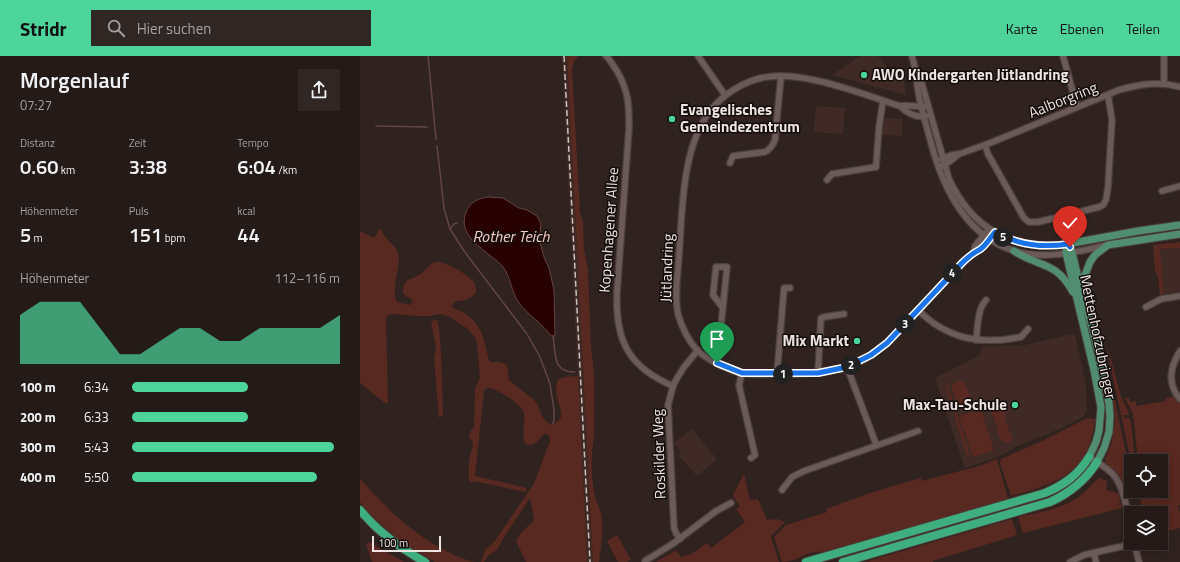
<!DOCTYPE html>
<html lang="de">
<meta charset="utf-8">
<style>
:root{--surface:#241a17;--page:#302724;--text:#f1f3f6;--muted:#a3a1a1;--line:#413836;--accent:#4cd49b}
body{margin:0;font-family:"Titillium Web",sans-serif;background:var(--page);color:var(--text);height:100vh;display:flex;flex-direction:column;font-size:15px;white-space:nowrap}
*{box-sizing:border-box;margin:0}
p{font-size:13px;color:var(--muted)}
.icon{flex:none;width:22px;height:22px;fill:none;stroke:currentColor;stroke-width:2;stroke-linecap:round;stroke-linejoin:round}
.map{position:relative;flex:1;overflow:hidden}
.side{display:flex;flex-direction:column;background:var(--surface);width:360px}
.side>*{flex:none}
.fabs{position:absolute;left:764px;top:398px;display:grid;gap:8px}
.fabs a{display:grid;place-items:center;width:44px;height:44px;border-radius:0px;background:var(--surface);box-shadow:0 2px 10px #0003,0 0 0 1px var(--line);font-size:20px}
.scale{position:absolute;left:12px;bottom:10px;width:69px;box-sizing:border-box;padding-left:4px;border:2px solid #eee4e2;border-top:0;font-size:11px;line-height:14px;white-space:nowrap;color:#eee4e2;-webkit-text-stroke:3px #130d0c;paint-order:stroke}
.pin{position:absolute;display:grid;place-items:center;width:34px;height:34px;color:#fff;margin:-41px -17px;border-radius:50% 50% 50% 0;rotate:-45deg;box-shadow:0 0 4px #0007}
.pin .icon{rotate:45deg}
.km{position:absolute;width:20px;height:20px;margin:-10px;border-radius:50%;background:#222;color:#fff;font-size:11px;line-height:20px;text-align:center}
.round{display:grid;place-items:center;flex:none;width:42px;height:42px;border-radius:0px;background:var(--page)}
.overview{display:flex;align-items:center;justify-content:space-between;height:68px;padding:0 20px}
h1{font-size:22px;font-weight:600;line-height:30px}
.figures{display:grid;grid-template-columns:repeat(3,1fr);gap:6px;height:68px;padding:4px 20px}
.figures div{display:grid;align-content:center}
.figures b{font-size:20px;font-weight:600}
.figures small{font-size:11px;font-weight:400}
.figures p{font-size:11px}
.chart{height:112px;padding:8px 20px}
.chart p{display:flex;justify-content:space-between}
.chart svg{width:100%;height:72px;margin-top:4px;fill:var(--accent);opacity:.7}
ul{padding:0 20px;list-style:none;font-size:13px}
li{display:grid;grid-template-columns:64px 48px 1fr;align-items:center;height:30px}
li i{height:10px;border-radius:5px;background:var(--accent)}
header{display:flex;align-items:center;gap:24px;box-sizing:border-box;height:56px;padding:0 20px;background:var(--accent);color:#111}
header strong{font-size:19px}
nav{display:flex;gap:22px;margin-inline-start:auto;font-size:14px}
.search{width:280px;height:36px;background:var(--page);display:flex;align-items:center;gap:10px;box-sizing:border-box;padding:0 14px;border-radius:0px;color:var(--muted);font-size:15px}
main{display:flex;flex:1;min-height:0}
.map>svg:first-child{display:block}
</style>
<header>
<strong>Stridr</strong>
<div class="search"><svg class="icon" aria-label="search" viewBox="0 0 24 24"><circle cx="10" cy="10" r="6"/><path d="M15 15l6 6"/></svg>Hier suchen</div>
<nav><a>Karte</a><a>Ebenen</a><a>Teilen</a></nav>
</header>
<main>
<section class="side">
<div class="overview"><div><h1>Morgenlauf</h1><p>07:27</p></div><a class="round"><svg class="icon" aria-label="share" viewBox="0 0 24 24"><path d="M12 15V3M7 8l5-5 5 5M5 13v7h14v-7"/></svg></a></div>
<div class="figures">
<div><p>Distanz</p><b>0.60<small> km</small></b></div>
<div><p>Zeit</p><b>3:38</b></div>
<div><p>Tempo</p><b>6:04<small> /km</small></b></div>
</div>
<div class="figures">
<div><p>Höhenmeter</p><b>5<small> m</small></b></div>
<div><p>Puls</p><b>151<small> bpm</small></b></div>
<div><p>kcal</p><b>44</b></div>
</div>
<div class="chart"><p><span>Höhenmeter</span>112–116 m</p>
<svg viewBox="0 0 160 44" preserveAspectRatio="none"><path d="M0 44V14L10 6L20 6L30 6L40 22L50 38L60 38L70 30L80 22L90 22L100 30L110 30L120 22L130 22L140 22L150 22L160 14V44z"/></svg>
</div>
<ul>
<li><b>100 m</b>6:34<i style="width:56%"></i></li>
<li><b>200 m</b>6:33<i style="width:56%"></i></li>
<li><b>300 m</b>5:43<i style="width:97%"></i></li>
<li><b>400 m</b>5:50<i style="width:89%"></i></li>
</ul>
</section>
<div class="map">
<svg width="820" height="506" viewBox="0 0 820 506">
<rect width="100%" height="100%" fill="#30221f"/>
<g fill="#3f2a26">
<polygon points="202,0 207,0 233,506 227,506"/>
<polygon points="500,0 518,0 534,20 544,22 546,39 472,19"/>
<polygon points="456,50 485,52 483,78 454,76"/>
<polygon points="523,62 543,63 542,80 522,79"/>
<polygon points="813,192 820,192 820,236 804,238 800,193"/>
<polygon points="715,278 726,328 727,354 723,361 702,372 658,390 638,401 605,412 575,322 619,300 622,290 661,290 707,279"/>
<polygon points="332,373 357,403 337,420 318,399 321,396 314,387"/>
</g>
<g fill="#582920">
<path d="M 207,0 L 218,0 L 214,6 L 212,14 L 220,156 L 223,166 L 224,193 L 228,214 L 231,291 L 234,317 L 234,381 C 231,397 231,421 234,436 C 235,443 239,450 241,457 C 244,473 241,490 239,506 L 233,506 Z"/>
<path d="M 20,173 L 21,173 C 24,184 39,190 39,202 C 39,213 31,238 37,246 L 50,249 L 53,244 L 43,238 C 42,221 53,224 62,217 C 67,213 70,207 77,206 C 86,206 107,218 113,225 C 116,228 116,233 116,237 C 113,240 109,243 105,244 C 99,246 94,243 92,251 C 96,254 102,255 106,258 C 123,269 124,286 129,304 L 130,306 L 140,306 L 147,309 L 149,324 L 174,344 C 182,352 180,366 193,369 L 201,362 C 202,349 192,337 198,324 L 204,321 L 218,320 L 227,506 L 166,506 L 156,485 C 161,474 168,472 174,464 L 170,442 L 144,481 L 137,494 L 129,499 L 124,506 L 121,506 L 125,494 L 134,486 L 171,432 L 173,430 L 190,385 L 189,380 L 186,377 C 181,380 176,390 169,389 C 159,388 166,364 164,357 C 162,349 136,331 127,332 L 124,335 L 115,420 L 167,432 L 165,436 L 114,425 L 112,426 L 109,425 L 109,405 L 113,389 L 112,384 L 109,382 L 110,376 L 114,371 L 115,332 L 120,322 L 117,286 L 115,281 L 108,273 L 88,260 L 80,258 L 70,260 L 58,260 L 31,258 L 26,261 L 28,347 L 25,347 L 0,327 L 0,175 L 14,182 Z"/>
<polygon points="820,186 820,192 800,193 804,238 800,239 798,220 795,215 793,189"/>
<polygon points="75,264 77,264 79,271 81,297 83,358 82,360 79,362 74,303 76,291 71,266"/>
<polygon points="747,294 749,296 761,341 769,357 768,359 764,359 764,362 769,362 771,365 775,405 771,405"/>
<polygon points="748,313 771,420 771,425 763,427 758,418 746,408 745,403 751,389 755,367 754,352 747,319"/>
<polygon points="599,325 604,326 610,341 610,346 601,349 597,347 592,333 592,329"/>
<polygon points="587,328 610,399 607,400 585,329"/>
<polygon points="815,340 820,346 820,449 818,449 820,457 820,472 801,477 801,457 783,457 779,435 801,435 801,405 778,405 773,358 765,342 769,342 770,346 776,345 776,350 806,345 806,342"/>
<path d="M 632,352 L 640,352 L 645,356 L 647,370 L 653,382 L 650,386 L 644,386 C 635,377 639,373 635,364 C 634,360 632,358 630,355 Z"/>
<polygon points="621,353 634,394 613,401 599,360"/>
<path d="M 727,362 L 735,363 C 730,417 696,428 651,440 L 640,407 L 641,403 L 684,384 Z"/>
<path d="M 637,403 L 648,442 L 644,444 L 463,496 C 445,494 440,506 422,506 L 414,481 L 426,469 L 467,456 L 466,453 L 510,437 L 561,422 L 562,425 L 619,410 Z"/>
<polygon points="384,418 390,444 398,443 407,464 417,463 425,466 411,480 419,506 296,506 316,494 321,501 331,498 347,487 351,492 385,466 376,453 380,450 373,440 374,437"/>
<path d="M 0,422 C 30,458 69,493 114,506 L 75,506 L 40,485 L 10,458 L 0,446 Z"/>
<path d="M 740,422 L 747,425 L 746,434 L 758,437 L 762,452 L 663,477 L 658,461 C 679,456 704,453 721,439 C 728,434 732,427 740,422 Z"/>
<polygon points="652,463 657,479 573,505 573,506 505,506"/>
<polygon points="257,479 271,504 267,506 258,506 247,485"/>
<polygon points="9,486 44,506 12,506 6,488"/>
</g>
<path fill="#270000" stroke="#634444" d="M 128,141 L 143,142 L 159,152 L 167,154 L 177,160 L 181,168 L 179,183 L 184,201 L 189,212 L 194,234 L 195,280 L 191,280 C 184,269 168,259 159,247 C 151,236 151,221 143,211 C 129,195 96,182 106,156 C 110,146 119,142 128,141 Z"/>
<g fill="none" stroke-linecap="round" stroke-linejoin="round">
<g stroke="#634444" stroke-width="1.5">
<polyline points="68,0 76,83"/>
<polyline points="16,70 67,71"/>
<polyline points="77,90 84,152 90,173 104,195 167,278 180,301 190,328 194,354 194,363 193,368"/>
<polyline points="91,172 94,168 97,167"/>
<path d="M 193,280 C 196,297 192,317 215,316"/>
</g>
<g stroke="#4b3f3d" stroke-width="8">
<g id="minor">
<path d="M 246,0 C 251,4 253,10 257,15 C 269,36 269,49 269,72 L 257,236 C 255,284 268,311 313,330"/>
<polyline points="338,0 365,39"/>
<path d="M 552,0 L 556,16 L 562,28 L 589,123 C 612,173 653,195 707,188"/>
<polyline points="703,0 717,51"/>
<polyline points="804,0 804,27"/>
<path d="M 556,16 C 557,40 565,64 571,87 C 586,144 618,199 684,199 C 705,199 726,194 747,189"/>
<path d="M 540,50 C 547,57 556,62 566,60"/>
<path d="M 568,50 C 558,52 549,48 540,50 C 501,38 437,11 397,23 C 377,29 357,43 346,61 C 322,97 322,158 319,200 C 318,219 314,239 318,258 C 321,270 329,286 338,295 C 348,304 370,315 383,317 C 395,319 409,318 421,318 C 452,318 484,317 511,299 C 527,289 540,274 553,260 C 570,242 586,224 603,206 C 609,200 611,198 619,194 C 625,191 630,182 635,176"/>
<polyline points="625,89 628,98 664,162 669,166 678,166 739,151 743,149 746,144 748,131 752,64 748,39"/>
<path d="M 581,103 L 592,99 L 599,98 L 630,87 L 759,34 C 780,28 799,25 820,31"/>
<path d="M 370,107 L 373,100 L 405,96 C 411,93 413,89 415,84 L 421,20"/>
<polyline points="582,110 589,106 599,98"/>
<polyline points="467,124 472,118 516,111 519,71 523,45"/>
<polyline points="802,135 820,130"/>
<polyline points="614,195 615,190 629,173"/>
<polyline points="786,251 801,243 820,240"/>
<path d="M 558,254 C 588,284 622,289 661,281 L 668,273"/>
<path d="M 616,284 C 618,271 617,254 626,244"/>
<path d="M 820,295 C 810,311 807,328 820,343"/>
<polyline points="357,307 358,299 367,211 356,211 353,239 363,252"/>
<polyline points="487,311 516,388"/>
<polyline points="382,317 379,329 395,399 391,402"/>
<polyline points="458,317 461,262 464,261 484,258"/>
<polyline points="417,318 424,232 430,232"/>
<path d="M 729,401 C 738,407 750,413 756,422 C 765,435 768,459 771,473"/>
<polyline points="422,434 432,421 444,415 558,375"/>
<polyline points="320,483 316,477 314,472 313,451 308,349 313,330 316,324 324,311 338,294"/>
<polyline points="774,487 779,506"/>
<polyline points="734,497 736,506"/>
<polyline points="285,505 314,487 356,455 371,447"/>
<polyline points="710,506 724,499 768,489"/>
</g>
</g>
<g stroke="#4b3f3d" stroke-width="9">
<g id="major">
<polyline points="708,188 712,196 723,242 732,271 749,347 750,361 749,376 744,392 737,406"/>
<path d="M 654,195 C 680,212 695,204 713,236"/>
<polyline points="724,234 725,219 730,206 735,199 748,189 820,178"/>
<polyline points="729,401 736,386 739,375 741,351 734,314 706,197 707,188 778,175 820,169"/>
</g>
</g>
<g stroke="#4b3f3d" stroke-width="10">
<g id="highway">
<path d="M 0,454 C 18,476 40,492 65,506"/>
<path d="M 446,506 L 685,437 C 704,429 718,419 729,401"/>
<path d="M 483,506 L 690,446 C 710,437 725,425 737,406"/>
</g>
</g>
<use href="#minor" stroke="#6b5a57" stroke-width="5.5"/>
<use href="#major" stroke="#518d70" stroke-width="7"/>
<use href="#highway" stroke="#40af80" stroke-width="8"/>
<polyline stroke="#ccc1bf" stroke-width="1.5" stroke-dasharray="6 3" stroke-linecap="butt" points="204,0 230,506"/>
</g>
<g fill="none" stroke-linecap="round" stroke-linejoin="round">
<g stroke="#fff" stroke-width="8">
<path id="route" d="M 357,307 L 382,317 L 458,317 L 487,311 L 511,299 L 527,287 L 603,206 C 610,200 611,198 619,194 C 625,191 630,182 635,176 C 658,189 682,192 708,188 L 710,191"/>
</g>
<use href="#route" stroke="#1a73e8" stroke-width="5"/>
</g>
<g fill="#4cd49b" stroke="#130d0c" stroke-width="1.5">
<circle cx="504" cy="19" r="4"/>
<circle cx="312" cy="63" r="4"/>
<circle cx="497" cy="285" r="4"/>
<circle cx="655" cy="349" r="4"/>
</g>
<g text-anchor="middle" stroke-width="3" stroke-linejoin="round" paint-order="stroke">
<g font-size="15" font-weight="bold" fill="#eee4e2" stroke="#130d0c" text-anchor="start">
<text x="512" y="24">AWO Kindergarten Jütlandring</text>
<text x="320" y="59">Evangelisches<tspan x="320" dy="17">Gemeindezentrum</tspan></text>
<text x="489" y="290" text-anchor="end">Mix Markt</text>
<text x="647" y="354" text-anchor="end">Max-Tau-Schule</text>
</g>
<g font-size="15" fill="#eee4e2" stroke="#130d0c">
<text transform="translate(703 44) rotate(-22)" y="5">Aalborgring</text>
<text transform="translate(249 174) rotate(-86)" y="5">Kopenhagener Allee</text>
<text transform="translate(307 212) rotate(-88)" y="5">Jütlandring</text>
<text transform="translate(738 281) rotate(78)" y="5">Mettenhofzubringer</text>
<text transform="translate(299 398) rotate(-92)" y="5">Roskilder Weg</text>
</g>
<g font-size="16" font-style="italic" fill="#f6ccc3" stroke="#130d0c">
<text x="151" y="186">Rother Teich</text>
</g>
</g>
</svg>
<div class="fabs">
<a><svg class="icon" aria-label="locate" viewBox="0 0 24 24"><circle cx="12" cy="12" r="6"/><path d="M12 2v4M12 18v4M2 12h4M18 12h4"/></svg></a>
<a><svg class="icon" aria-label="layers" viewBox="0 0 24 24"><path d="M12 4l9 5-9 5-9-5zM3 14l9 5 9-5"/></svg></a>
</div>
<div class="scale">100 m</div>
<div class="pin" style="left:357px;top:307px;background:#1e9e55"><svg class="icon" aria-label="arrive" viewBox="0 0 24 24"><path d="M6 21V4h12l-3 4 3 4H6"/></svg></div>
<div class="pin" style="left:710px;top:191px;background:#d93025"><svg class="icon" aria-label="check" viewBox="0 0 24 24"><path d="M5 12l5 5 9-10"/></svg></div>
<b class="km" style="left:423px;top:318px">1</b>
<b class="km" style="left:491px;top:309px">2</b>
<b class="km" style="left:545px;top:268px">3</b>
<b class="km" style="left:592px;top:217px">4</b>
<b class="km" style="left:643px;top:181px">5</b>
</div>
</main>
